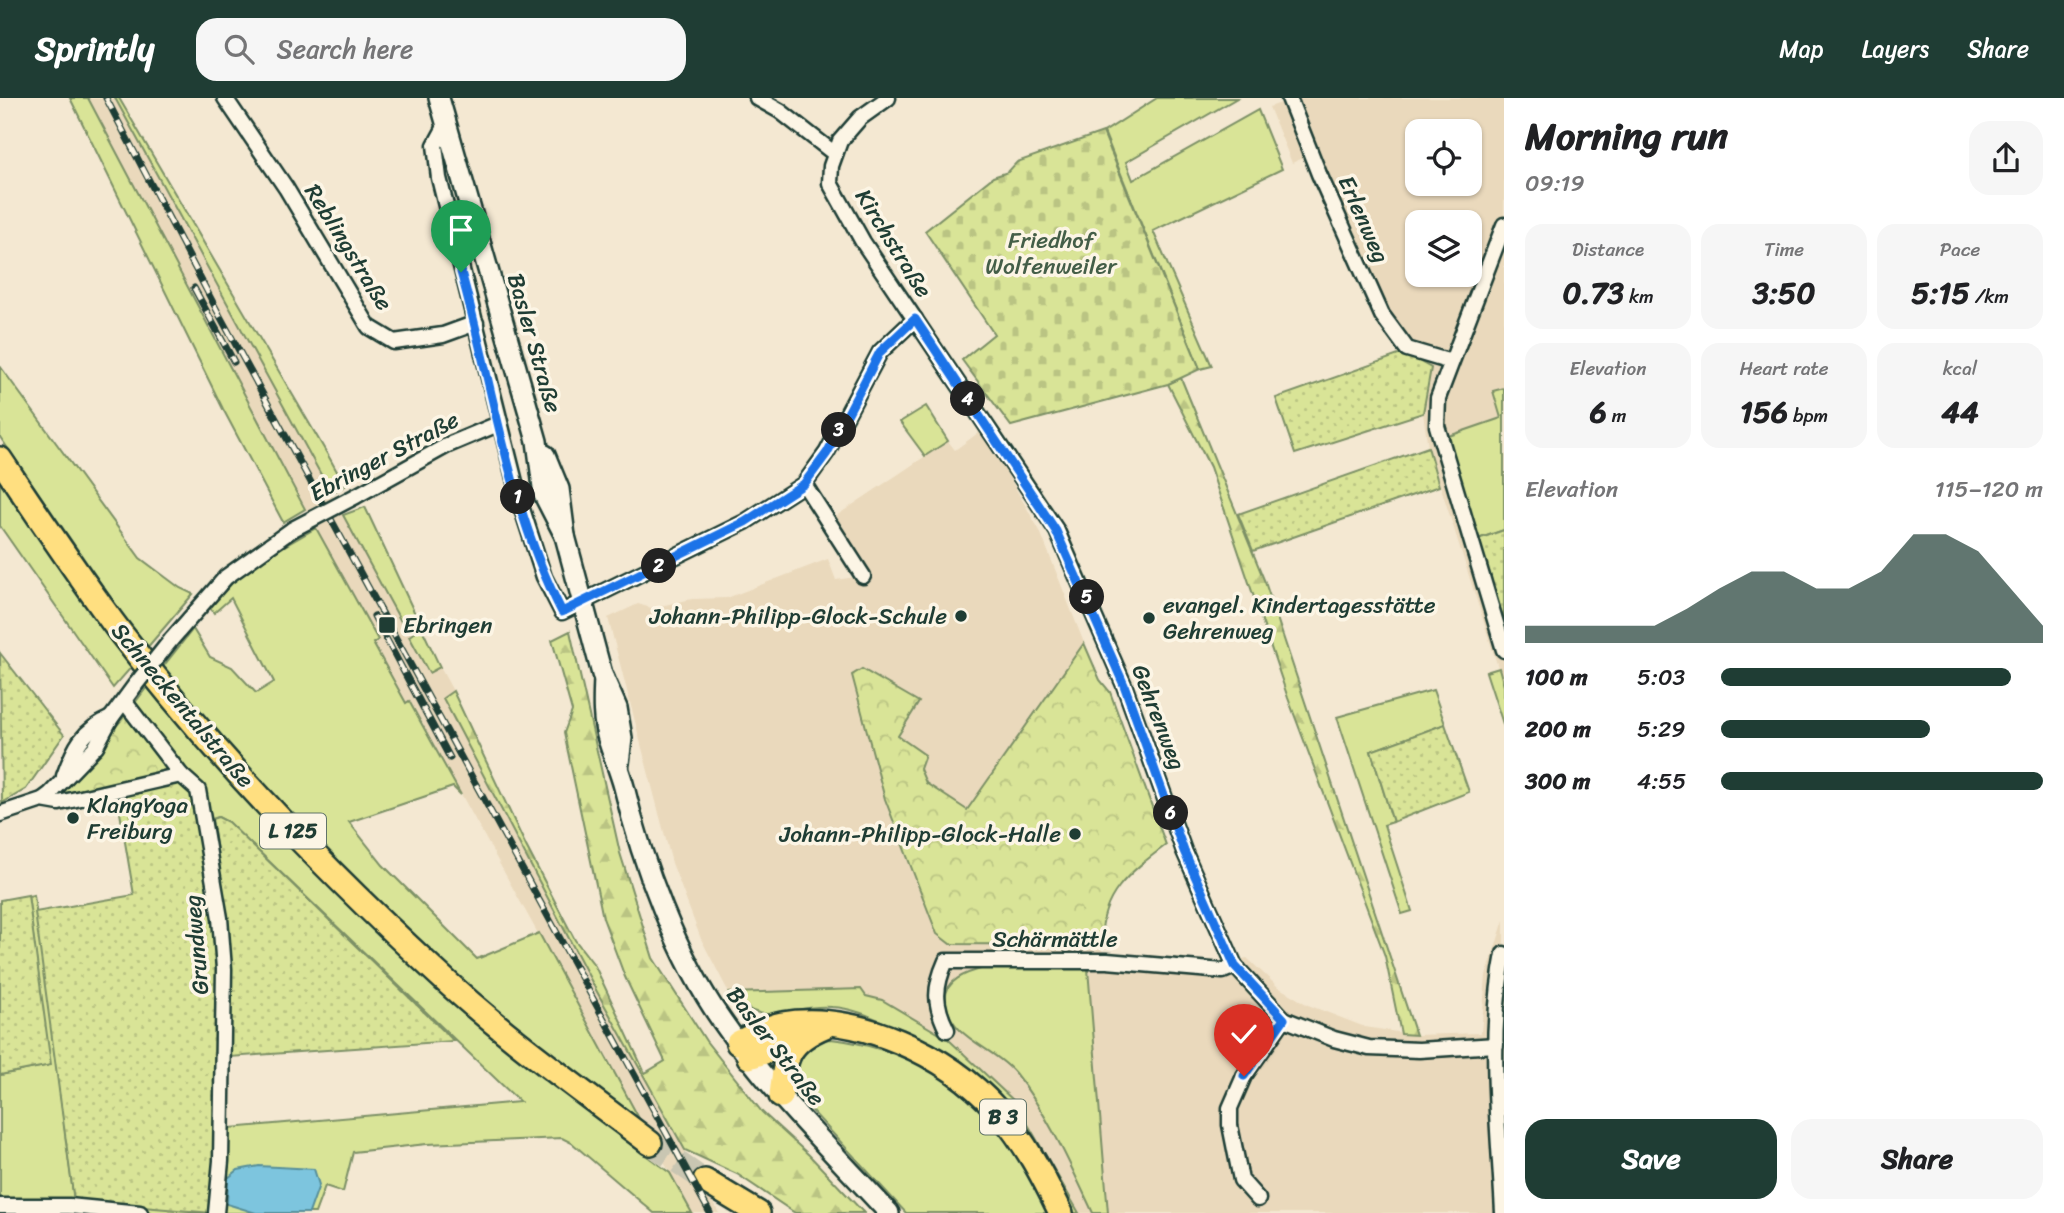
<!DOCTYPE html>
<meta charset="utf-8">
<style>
:root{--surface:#fff;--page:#f6f6f6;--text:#202124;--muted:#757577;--accent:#1f3d34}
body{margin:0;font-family:Sriracha,sans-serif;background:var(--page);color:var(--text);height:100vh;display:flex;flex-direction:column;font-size:26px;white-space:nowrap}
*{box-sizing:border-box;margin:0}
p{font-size:23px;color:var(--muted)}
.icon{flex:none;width:38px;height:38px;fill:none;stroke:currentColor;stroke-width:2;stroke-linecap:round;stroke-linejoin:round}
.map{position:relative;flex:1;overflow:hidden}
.side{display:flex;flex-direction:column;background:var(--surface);width:560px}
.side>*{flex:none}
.tools{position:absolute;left:1405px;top:21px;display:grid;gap:14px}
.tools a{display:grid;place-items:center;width:77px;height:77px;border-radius:14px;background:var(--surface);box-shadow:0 2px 5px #0004;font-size:35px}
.pin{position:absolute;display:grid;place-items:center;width:60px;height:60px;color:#fff;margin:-72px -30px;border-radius:50% 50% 50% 0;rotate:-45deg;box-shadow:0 0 7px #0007}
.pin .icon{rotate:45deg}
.km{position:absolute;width:35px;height:35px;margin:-18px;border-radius:50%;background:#222;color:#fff;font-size:19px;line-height:35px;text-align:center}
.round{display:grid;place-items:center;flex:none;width:74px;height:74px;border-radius:21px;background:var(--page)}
.summary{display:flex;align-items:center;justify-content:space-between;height:119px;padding:0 21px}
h1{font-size:38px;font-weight:700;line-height:52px}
.figures{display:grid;grid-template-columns:repeat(3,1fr);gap:10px;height:119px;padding:7px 21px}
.figures div{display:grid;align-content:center;border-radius:18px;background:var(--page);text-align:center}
.figures b{font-size:30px;font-weight:700}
.figures small{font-size:19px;font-weight:400}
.figures p{font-size:19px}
.chart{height:196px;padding:14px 21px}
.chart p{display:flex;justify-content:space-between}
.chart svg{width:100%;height:126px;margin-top:7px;fill:var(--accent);opacity:.7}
.button{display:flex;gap:14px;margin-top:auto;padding:14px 21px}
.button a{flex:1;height:80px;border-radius:21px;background:var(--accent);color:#fff;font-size:28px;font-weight:700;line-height:80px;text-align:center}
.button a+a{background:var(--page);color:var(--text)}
ul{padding:0 21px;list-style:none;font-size:23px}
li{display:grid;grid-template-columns:112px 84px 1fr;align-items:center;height:52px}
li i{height:18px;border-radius:9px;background:var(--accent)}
header{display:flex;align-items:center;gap:42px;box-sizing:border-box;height:98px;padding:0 35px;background:var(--accent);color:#fff}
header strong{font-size:33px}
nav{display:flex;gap:38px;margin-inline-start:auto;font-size:24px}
.search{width:490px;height:63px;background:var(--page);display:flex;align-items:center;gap:18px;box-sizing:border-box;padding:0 24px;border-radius:21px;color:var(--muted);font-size:26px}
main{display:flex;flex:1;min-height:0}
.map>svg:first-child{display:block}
</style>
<header>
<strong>Sprintly</strong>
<div class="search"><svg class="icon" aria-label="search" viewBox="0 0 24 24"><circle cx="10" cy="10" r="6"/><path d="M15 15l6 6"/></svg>Search here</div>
<nav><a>Map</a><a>Layers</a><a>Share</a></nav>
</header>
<main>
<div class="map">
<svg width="1504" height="1115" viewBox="0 0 1504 1115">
<defs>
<pattern id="forest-firs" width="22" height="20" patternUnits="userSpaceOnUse" patternTransform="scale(1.75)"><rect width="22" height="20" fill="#d9e497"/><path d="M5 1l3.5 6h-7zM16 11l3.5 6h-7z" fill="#bac483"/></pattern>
<pattern id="cemetery-stones" width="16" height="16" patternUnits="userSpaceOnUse" patternTransform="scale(1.75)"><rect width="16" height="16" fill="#d9e497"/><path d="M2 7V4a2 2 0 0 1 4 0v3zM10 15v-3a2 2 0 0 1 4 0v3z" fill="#bac483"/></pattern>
<pattern id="park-crowns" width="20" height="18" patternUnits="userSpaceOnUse" patternTransform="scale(1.75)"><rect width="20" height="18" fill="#d9e497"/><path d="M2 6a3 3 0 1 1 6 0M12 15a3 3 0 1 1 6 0" fill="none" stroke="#bac483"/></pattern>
<pattern id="garden-dots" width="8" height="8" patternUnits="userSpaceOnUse" patternTransform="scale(1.75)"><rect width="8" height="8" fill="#d9e497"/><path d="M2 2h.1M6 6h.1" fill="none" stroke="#bac483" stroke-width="1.8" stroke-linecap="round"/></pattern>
</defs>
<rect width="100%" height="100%" fill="#f4e8d2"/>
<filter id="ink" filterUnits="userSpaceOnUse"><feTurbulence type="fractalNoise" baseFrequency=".0143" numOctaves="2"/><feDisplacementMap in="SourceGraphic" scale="14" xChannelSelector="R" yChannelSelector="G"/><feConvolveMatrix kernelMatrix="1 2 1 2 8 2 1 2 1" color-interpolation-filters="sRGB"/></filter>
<g filter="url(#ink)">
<g fill="#ead9bc" fill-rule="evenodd">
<polygon points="88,0 115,0 404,529 409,526 414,535 409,538 429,574 440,569 453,593 443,600 596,892 719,1115 692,1115 412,607 409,604 406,605 400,597 373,545 377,541 241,293"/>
<path d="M 1282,0 L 1504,0 L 1504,290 L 1493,294 L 1501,320 L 1446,339 L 1504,523 L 1504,588 L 1428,349 L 1423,315 L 1431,270 L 1398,251 L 1384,229 L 1303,60 L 1292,65 L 1269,9 L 1284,4 ZM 1418,33 L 1470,33 L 1470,86 L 1418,86 ZM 1418,124 L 1470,124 L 1470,177 L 1418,177 Z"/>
<polygon points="982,332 1040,433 1084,545 967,712 926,685 898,638 919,604 852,577 885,701 937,836 950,846 1102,847 1102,853 1112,855 1224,865 1247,860 1278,889 1308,907 1365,929 1416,937 1481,935 1486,878 1504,822 1504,1115 1079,1115 1015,1004 882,902 866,898 861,891 729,895 701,841 672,765 608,520 638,506 651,510 692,501 727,500 828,461 836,482 862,478 830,422 948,343 955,352"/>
</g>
<g fill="#d9e497" stroke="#7c9066" stroke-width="2" fill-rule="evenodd">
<polygon points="70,0 88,0 305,411 283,424 223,311"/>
<polygon points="115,0 119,0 329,359 345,388 331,395"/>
<polygon points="1157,0 1237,0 1126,64 1133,82 1258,12 1282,71 1153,133 1212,268 1200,271 1104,34"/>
<polygon points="0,268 140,460 180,490 193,496 146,551 0,339"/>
<polygon points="1504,290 1504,432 1478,441 1446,339 1501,320 1493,293"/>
<polygon points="926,308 948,343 925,358 900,324"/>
<polygon points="0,373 135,565 113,590 0,428"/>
<polygon points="365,409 440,569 429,575 409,538 414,535 410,527 404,529 343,417"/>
<path d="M 316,430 L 378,542 L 373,545 L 406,605 L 409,603 L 461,697 L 453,689 L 349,724 L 383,767 L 477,861 L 539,835 L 641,1024 C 462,907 297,735 162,570 L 193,531 L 210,559 L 232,569 L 256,595 L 274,584 L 231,500 L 214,515 L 209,508 C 245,468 271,456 316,430 Z"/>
<polygon points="1499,570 1504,588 1504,629 1486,574"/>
<path d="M 150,585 L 388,840 L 621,1039 L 670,1075 L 692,1115 L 654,1115 L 572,1045 L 562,1040 L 427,1046 L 353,1054 L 343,1094 L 325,1088 L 315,1115 L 0,1115 L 0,977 L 50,967 L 28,798 L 34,797 L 74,1102 L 137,1106 L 178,681 L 128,614 ZM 218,719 L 228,724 L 520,1004 L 230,1030 L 228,824 L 212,722 Z"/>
<polygon points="1433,592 1445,626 1371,653 1393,724 1384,727 1412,813 1402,816 1337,619"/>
<path d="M 985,870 L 1088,871 L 1108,1115 L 1093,1115 C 1071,1068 1048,1016 1015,975 C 994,949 951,941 946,905 C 942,882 968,874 985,870 Z"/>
<path d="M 861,891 L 866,898 L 882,902 L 948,941 L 1015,1004 L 1079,1115 L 1069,1115 C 1034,1028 984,969 897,930 C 876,921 855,910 832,909 C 788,905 764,935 729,895 Z"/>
<path d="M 831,941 C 901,949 971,986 1013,1043 C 1028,1064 1038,1092 1049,1115 L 906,1115 L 813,1014 L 792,979 L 795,958 L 816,942 Z"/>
</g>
<g fill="url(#forest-firs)" stroke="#7c9066" stroke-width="2">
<polygon points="1181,280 1265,484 1416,937 1401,936 1385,858 1288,600 1210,369 1168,286"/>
<polygon points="570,533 620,755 653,860 706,943 762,1014 809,1057 864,1115 795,1115 737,1076 685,1052 596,892 443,600 453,593 526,748 575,842 595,868 645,975 665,963 625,879 603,820 564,635 572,613 552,542"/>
</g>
<polygon fill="url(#cemetery-stones)" stroke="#7c9066" stroke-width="2" points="1103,34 1200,271 1168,286 1011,328 962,262 994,236 925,133 993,79 1008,74 1017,64"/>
<g fill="url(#park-crowns)" stroke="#7c9066" stroke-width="2">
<path d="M 1084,545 L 1100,582 L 1110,594 L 1166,747 C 1130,774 1098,798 1102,847 L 950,846 L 937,836 L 885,701 L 852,577 L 862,571 L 919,604 L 898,638 L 925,657 L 920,671 L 926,685 L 967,712 Z"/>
<polygon points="128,614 170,673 66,699 64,694 67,687"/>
</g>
<g fill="url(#garden-dots)" stroke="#7c9066" stroke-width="2">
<polygon points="1404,255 1431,270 1423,315 1295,356 1276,300"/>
<polygon points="1428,349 1439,388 1253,453 1238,416"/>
<polygon points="1504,432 1504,519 1503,520 1478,441"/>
<polygon points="0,555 64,637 26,691 2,705"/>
<polygon points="1445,626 1469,694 1393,724 1371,653"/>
<polygon points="178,681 194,701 211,788 218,855 218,1055 212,1115 74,1103 35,814 134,797 117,697"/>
<polygon points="218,719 228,724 454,943 230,959 228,824 212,721"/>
<polygon points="28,797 51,967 0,977 0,802"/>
</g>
<polygon fill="#7dc5de" stroke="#578f9a" stroke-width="2" points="259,1068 314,1071 319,1087 309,1115 256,1115 227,1106 228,1080 238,1072"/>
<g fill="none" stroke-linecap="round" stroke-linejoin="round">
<polyline stroke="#c9c6b2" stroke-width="23" stroke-dasharray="23 11" stroke-linecap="butt" points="650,1045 705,1083"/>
<g stroke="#1f3d34" stroke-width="19">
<g id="street">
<polyline points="225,0 286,90 369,229 394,244 443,237 476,225"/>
<polyline points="757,0 780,13 835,56"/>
<polyline points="888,0 860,20 840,43 831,68 830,85 863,144 1057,433 1124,587 1184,753 1235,868 1284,921 1334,941 1369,950 1419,952 1496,947"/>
<polyline points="1289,0 1319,76 1382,217 1407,251 1451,264"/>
<polyline points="447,25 435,47 439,80 521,408 544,479 562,514 745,424 804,386 827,354 880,254 915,221"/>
<polyline points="1504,127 1438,300 1437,328 1504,552"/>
<polyline points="804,386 863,478"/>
<polyline points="356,398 448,347 498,326"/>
<polyline points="171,542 226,479 293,431"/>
<polyline points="124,603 181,677 198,692 220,820 224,871 221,1063 216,1115"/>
<path d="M 64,678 C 74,650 82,632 111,620"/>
<polyline points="42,702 59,705 181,677"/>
<polyline points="0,716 42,702 50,696 96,648 111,620 136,586"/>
<path d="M 947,932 C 934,906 934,890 946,863 L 1107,863 L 1223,873 L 1235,868"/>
<polyline points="1258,1101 1241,1082 1230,1027 1230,1010 1244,978 1284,921"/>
<polyline points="0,1108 69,1108 140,1115"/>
<path d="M 1503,1115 C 1499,1030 1487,940 1504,856"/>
</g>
</g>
<g stroke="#1f3d34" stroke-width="24">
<g id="secondary">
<polyline points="439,0 537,343 544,397 565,438"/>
<polyline points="545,357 559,391 565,438 602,576 617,610 622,640 619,665"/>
<path d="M 604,581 C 603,602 602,624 609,644 C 614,660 620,674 624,689 C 642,765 677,859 722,923 C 770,993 832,1053 889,1115"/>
</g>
</g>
<g stroke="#1f3d34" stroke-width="28">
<g id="primary">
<path d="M 0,361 C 39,419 78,478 120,534 C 214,657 323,770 436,874 C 503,937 578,990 650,1045"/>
<path d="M 738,945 C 752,938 766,929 782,926 C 857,914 947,956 997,1012 C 1025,1043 1043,1078 1061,1115"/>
<polyline points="749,959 796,944"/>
<path d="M 781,998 C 785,959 787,944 825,928"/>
<polyline points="705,1083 758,1115"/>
</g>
</g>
<use href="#street" stroke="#fcf5e5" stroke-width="14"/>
<use href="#secondary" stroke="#fcf5e5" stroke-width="19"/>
<use href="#primary" stroke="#ffdf80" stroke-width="23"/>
<g stroke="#1f3d34" stroke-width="7">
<g id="rail">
<polyline points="106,0 220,218 710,1115"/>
<polyline points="194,190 234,264"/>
<polyline points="374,518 450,660"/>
</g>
</g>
<use href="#rail" stroke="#fcf5e5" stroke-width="4.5" stroke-dasharray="13" stroke-linecap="butt"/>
<g stroke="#1f3d34" stroke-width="19" stroke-linecap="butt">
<g id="street-bridge">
<polyline points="293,431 356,398"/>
<polyline points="136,586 171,542"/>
</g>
</g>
<use href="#street-bridge" stroke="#fcf5e5" stroke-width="14"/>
</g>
</g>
<g fill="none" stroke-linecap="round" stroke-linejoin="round" filter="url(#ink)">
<g stroke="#fff" stroke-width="14">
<path id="route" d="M 461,174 C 493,287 508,409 562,514 L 745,424 L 804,386 L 827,355 L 880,254 L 915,221 L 1056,433 L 1124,587 L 1184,753 L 1235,868 L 1284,921 L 1244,978"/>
</g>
<use href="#route" stroke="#1a73e8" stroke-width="9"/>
</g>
<g fill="#1f3d34" stroke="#fcf5e5" stroke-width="2.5">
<circle cx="961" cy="518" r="7"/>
<circle cx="1149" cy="520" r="7"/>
<rect x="378" y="518" width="18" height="18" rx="3.5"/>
<circle cx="73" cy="720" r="7"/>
<circle cx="1075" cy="736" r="7"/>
</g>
<g text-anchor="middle" stroke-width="7" stroke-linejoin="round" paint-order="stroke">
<g fill="#fcf5e5" stroke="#617469" stroke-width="2">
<rect x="260" y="715.5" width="66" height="35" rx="5"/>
<rect x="980" y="1001.5" width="46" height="35" rx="5"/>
</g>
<g font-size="21" font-weight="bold" fill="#1f3d34">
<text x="293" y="740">L 125</text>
<text x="1003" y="1026">B 3</text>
</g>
<g font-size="23" fill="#1f3d34" stroke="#fcf5e5">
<text transform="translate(1364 121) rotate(66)" y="8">Erlenweg</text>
<text transform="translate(894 145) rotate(58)" y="8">Kirchstraße</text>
<text transform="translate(349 149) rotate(58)" y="8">Reblingstraße</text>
<text transform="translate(535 245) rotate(74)" y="8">Basler Straße</text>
<text transform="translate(384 358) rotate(-28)" y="8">Ebringer Straße</text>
<text transform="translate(183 607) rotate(50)" y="8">Schneckentalstraße</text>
<text transform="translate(1159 619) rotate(69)" y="8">Gehrenweg</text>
<text x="1055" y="849">Schärmättle</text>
<text transform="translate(196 847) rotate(-95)" y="8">Grundweg</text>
<text transform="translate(776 948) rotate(52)" y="8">Basler Straße</text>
</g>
<g font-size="23" fill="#445e48" stroke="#fcf5e5">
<text x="1051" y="150">Friedhof<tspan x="1051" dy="26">Wolfenweiler</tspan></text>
</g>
<g font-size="23" fill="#1f3d34" stroke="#fcf5e5" text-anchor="start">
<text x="1163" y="515">evangel. Kindertagesstätte<tspan x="1163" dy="26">Gehrenweg</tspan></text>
<text x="947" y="526" text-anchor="end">Johann-Philipp-Glock-Schule</text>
<text x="403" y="535">Ebringen</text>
<text x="87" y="715">KlangYoga<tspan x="87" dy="26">Freiburg</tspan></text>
<text x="1061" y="744" text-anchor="end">Johann-Philipp-Glock-Halle</text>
</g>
</g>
</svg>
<div class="tools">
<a><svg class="icon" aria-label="locate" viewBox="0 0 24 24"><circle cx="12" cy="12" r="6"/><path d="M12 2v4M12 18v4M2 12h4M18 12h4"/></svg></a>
<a><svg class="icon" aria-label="layers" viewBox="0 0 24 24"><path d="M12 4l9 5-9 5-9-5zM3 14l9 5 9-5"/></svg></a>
</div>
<div class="pin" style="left:461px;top:174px;background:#1e9e55"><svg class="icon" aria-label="arrive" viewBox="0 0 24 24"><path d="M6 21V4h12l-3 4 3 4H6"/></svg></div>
<div class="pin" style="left:1244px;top:978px;background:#d93025"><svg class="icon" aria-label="check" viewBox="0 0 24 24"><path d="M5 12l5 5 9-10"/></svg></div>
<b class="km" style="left:518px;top:399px">1</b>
<b class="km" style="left:659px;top:468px">2</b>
<b class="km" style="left:839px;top:332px">3</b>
<b class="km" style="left:968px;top:301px">4</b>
<b class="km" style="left:1087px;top:499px">5</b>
<b class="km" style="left:1171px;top:715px">6</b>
</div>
<section class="side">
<div class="summary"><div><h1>Morning run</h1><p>09:19</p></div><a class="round"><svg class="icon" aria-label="share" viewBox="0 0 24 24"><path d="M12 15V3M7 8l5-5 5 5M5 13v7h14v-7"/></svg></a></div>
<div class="figures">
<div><p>Distance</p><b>0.73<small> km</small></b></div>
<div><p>Time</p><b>3:50</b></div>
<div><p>Pace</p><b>5:15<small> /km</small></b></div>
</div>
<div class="figures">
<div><p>Elevation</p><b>6<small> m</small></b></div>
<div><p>Heart rate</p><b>156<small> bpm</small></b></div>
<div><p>kcal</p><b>44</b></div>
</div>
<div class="chart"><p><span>Elevation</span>115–120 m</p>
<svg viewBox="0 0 160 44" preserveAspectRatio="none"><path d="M0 44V38L10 38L20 38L30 38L40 38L50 32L60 25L70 19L80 19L90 25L100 25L110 19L120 6L130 6L140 12L150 25L160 38V44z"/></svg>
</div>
<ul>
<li><b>100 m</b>5:03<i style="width:90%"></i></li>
<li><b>200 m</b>5:29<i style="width:65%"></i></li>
<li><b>300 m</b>4:55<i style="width:100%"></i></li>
</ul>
<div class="button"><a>Save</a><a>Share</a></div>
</section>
</main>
